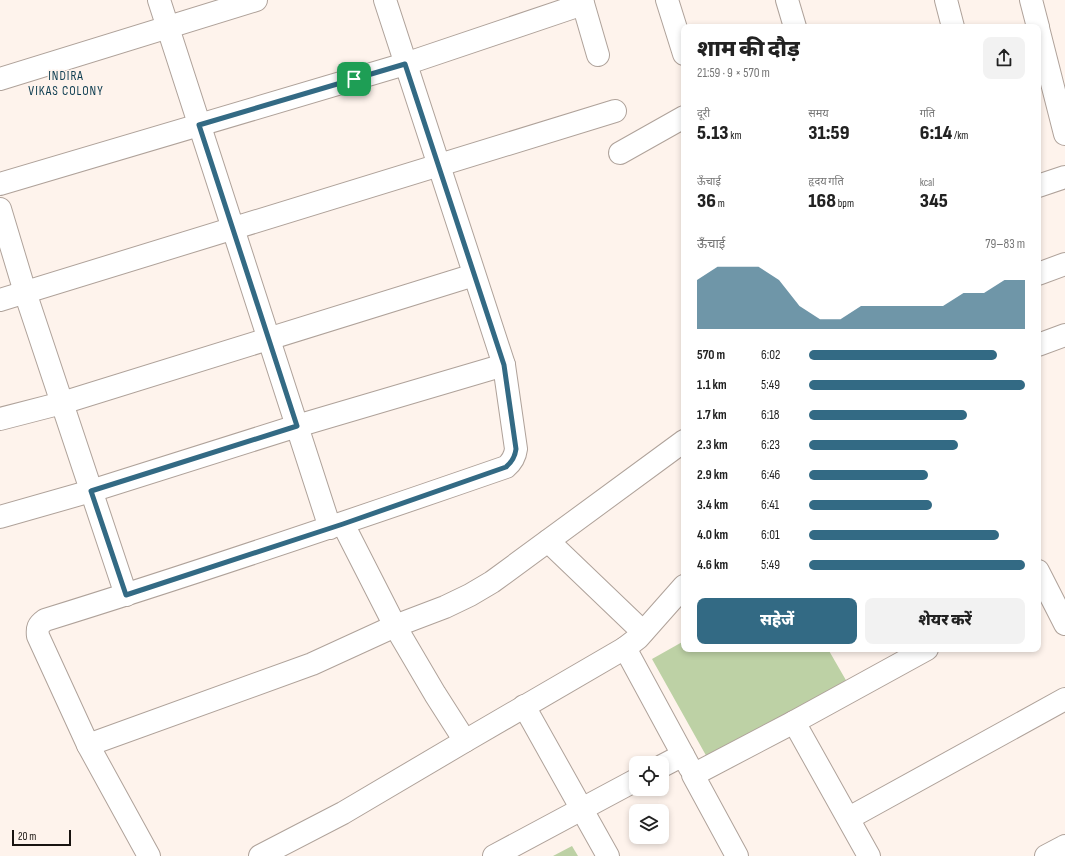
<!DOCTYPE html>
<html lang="hi">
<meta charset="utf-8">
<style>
:root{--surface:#fff;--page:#f2f2f2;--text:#222;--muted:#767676;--accent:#336a84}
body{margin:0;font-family:"Sofia Sans Condensed","Noto Sans Devanagari",sans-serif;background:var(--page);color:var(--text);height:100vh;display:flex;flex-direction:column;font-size:15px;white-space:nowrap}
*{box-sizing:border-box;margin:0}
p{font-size:13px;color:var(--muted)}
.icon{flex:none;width:22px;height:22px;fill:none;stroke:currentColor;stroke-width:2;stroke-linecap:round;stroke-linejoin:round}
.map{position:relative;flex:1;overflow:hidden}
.side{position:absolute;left:681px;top:24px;width:360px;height:628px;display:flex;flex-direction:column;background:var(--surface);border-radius:8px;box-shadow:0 2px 6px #0003}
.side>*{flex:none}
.controls{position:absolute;left:629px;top:756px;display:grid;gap:8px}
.controls a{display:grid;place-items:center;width:40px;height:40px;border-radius:8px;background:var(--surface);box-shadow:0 2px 6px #0003;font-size:20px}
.scale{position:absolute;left:12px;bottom:10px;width:59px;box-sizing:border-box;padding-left:4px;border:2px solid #181310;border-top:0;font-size:11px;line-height:14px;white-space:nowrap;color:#181310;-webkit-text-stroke:3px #fef3ec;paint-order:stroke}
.pin{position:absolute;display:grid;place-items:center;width:34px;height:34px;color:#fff;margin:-17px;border-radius:8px;box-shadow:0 2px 6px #0006}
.round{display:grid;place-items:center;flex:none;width:42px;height:42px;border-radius:8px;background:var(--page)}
.headline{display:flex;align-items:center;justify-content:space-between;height:68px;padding:0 16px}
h1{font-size:22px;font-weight:800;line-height:30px}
.stats{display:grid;grid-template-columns:repeat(3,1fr);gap:6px;height:68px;padding:4px 16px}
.stats div{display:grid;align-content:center}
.stats b{font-size:20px;font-weight:800}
.stats small{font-size:11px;font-weight:400}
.stats p{font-size:11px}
.chart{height:112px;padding:8px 16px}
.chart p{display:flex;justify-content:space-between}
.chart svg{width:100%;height:72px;margin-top:4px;fill:var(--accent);opacity:.7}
.button{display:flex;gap:8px;margin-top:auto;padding:8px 16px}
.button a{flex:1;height:46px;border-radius:8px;background:var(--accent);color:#fff;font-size:16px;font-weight:800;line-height:46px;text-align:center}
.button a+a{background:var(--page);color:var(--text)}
ul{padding:0 16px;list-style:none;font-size:13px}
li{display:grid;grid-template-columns:64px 48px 1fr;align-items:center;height:30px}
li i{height:10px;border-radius:5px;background:var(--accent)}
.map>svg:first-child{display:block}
</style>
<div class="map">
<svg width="1065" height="856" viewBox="0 0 1065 856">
<rect width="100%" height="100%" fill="#fef3ec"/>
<g fill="#bdd1a5">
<polygon points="684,641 684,649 828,649 847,682 708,759 652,659"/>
<polygon points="572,846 578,856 553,856"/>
</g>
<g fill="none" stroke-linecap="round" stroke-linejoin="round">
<g stroke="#afa29a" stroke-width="24">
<g id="minor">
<polyline points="159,0 330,528"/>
<polyline points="582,0 598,55"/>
<polyline points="667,0 684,54"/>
<polyline points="787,0 795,27"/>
<polyline points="946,0 953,27"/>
<polyline points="1031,0 1038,27"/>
<polyline points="1038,28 1065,134"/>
<polyline points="0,79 256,0"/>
<polyline points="620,153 684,117"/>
<polyline points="0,184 405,64 583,4"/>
<polyline points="1038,186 1065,177"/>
<polyline points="0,209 25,292 126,595"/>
<polyline points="1038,274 1065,264"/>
<polyline points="0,300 615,111"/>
<polyline points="1038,345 1065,335"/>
<polyline points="0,419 62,403 474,275"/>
<polyline points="0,517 91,491 297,426 504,365"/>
<polyline points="343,524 395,626 435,694 465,741"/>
<polyline points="548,541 643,632"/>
<polyline points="1038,571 1065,624"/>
<polyline points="625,648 683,755"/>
<polyline points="524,706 608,856"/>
<polyline points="794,722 927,649"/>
<polyline points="88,745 312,664 395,626 445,607 470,595 492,582 684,441"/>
<polyline points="662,766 683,755 690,768"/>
<polyline points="849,818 1065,699"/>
<path d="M 149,856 L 88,745 L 38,636 C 37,628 38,625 45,620 C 200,572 353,520 506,467 C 512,462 515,457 516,449 L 504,365 L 385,0"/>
<polyline points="260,856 343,813 465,741 625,648 638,638 684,586"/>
<polyline points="494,856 636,780"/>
<polyline points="737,856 693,775 794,722 869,856"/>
<polyline points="1046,856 1065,846"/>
</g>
</g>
<use href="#minor" stroke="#fff" stroke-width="22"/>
</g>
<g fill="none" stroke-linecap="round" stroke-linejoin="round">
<g stroke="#fff" stroke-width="8">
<path id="route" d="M 405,64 L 504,365 L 516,449 C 515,457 512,462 506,467 L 343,524 L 126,595 L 91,491 L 297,426 L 199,125 Z"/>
</g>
<use href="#route" stroke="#336a84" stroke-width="5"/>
</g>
<g text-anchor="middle" stroke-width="3" stroke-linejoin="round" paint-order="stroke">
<g font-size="13" letter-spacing="1" fill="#0d3c50" stroke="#fef3ec">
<text x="66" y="80">INDIRA<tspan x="66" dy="15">VIKAS COLONY</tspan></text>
</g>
</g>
</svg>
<div class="controls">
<a><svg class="icon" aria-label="locate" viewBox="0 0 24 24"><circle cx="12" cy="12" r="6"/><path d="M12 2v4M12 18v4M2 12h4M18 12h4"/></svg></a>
<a><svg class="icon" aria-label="layers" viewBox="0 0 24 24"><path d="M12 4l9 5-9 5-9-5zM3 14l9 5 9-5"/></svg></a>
</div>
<div class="scale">20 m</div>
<div class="pin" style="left:354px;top:79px;background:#1e9e55"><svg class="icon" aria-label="arrive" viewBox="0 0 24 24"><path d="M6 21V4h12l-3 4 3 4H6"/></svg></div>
<section class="side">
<div class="headline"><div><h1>शाम की दौड़</h1><p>21:59 · 9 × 570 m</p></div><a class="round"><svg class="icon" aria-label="share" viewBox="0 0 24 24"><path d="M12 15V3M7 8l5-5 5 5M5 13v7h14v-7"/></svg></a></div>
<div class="stats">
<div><p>दूरी</p><b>5.13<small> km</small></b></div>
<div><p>समय</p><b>31:59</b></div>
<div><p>गति</p><b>6:14<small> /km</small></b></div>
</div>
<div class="stats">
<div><p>ऊँचाई</p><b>36<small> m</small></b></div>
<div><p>हृदय गति</p><b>168<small> bpm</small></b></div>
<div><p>kcal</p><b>345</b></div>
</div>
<div class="chart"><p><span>ऊँचाई</span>79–83 m</p>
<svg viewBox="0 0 160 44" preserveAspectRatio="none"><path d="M0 44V14L10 6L20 6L30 6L40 14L50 30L60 38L70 38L80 30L90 30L100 30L110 30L120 30L130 22L140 22L150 14L160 14V44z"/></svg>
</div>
<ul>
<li><b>570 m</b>6:02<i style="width:87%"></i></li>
<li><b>1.1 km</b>5:49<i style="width:100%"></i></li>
<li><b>1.7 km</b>6:18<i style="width:73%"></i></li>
<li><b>2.3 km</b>6:23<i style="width:69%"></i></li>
<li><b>2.9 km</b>6:46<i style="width:55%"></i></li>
<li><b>3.4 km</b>6:41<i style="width:57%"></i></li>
<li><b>4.0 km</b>6:01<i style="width:88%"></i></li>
<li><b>4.6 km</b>5:49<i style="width:100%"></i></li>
</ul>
<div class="button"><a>सहेजें</a><a>शेयर करें</a></div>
</section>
</div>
